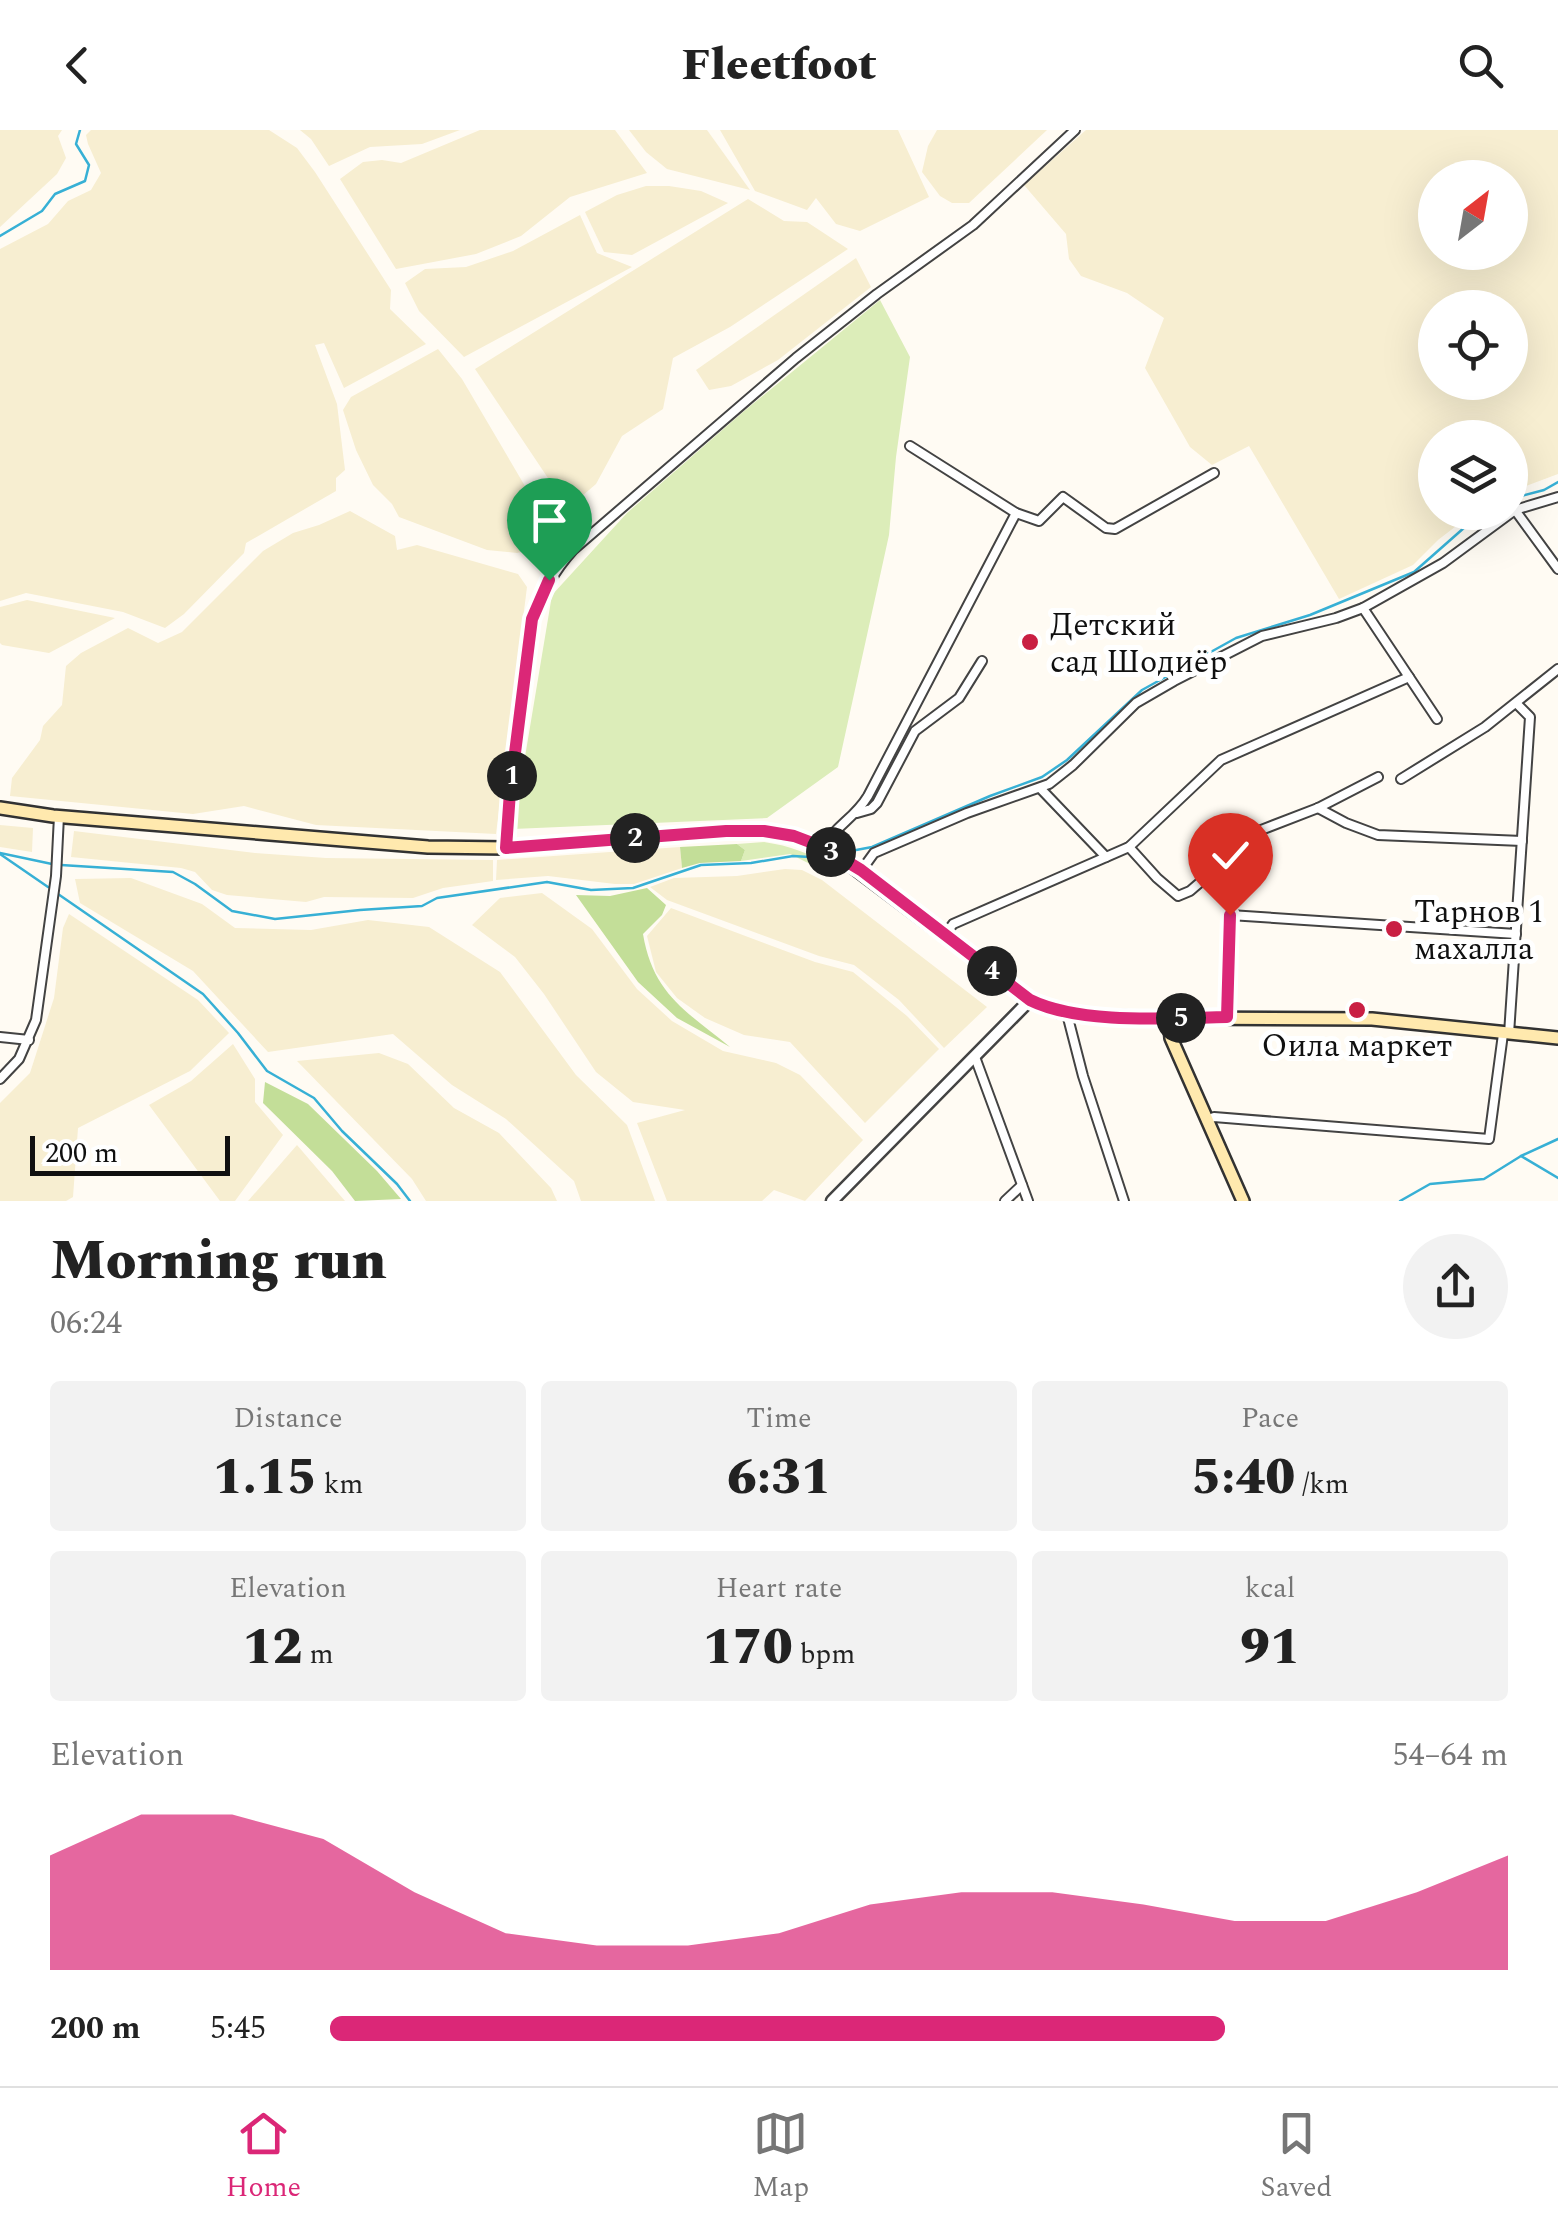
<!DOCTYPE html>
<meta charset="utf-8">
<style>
:root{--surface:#fff;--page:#f2f2f2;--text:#222;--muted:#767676;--line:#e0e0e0;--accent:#db2777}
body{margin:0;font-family:Spectral,serif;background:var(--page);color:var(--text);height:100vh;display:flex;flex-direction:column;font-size:38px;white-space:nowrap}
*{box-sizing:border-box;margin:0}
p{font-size:32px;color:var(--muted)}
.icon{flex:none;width:55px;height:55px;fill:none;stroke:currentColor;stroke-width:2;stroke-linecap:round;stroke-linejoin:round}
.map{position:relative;height:1071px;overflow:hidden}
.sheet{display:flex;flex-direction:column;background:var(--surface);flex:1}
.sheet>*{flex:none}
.needle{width:65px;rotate:31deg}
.tools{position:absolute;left:1418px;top:30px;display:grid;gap:20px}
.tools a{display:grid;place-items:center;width:110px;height:110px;border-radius:50%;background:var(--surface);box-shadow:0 10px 40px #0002;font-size:50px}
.scale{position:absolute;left:30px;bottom:25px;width:200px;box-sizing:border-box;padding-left:10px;border:5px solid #101010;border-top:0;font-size:28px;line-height:35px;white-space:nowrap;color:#101010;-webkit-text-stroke:8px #fff;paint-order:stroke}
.pin{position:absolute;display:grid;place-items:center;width:85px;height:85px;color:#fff;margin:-102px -42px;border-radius:50% 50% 50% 0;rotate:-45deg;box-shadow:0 0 10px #0007}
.pin .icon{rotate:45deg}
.km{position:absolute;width:50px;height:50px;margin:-25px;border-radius:50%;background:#222;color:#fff;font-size:28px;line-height:50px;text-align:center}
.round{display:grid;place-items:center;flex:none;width:105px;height:105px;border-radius:52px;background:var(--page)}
.summary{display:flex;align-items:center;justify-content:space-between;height:170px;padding:0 50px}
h1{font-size:55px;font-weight:800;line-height:75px}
.figures{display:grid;grid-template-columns:repeat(3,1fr);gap:15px;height:170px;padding:10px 50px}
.figures div{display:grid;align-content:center;border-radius:10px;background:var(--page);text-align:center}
.figures b{font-size:50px;font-weight:800}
.figures small{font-size:28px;font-weight:400}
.figures p{font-size:28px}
.chart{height:280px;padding:20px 50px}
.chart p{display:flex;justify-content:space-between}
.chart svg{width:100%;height:180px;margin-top:10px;fill:var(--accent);opacity:.7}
ul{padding:0 50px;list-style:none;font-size:32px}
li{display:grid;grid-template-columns:160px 120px 1fr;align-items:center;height:75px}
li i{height:25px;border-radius:12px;background:var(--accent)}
header{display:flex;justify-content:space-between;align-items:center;height:130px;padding:0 50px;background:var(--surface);font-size:45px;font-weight:800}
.dock{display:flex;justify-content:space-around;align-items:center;height:140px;border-top:2px solid var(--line);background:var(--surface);font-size:28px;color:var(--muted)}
.dock a{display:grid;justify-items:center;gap:5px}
.dock .on{color:var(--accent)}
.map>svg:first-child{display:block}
</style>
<header><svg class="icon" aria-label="back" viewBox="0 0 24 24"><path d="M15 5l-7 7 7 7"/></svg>Fleetfoot<svg class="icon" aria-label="search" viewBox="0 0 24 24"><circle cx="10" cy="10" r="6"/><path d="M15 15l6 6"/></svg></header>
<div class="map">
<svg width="1558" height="1071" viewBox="0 0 1558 1071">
<rect width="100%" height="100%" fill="#fffbf3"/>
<g fill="#f7eed1" fill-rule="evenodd">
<polygon points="0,0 62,0 58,6 66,28 57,44 0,97"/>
<polygon points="91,0 269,0 297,18 315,42 391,160 390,179 426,214 344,258 324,213 315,215 337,274 345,340 336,348 336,361 246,413 244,423 184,484 165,498 123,482 26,463 0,471 0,119 48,94 68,71 91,60 101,43 88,14 86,5"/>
<polygon points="300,0 460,0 422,14 370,17 329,36 311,9"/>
<polygon points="480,0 615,0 647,43 570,67 521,106 476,124 396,139 340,49 363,32 382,30 401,33"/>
<polygon points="629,0 707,0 750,60 667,39 646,22"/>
<polygon points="720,0 898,0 929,67 860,101 836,94 816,68 807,80 755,61"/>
<polygon points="937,0 1047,0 969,73 952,73 940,66 922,42 928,16"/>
<path d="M 1086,0 L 1558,0 L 1558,344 L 1510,362 L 1510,308 L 1435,308 L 1435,382 L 1473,383 L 1438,410 L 1413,435 L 1339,469 L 1249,316 L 1212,335 L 1190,317 L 1145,238 L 1164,188 L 1127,163 L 1081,146 L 1069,129 L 1066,104 L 1024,55 ZM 1435,48 L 1510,48 L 1510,122 L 1435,122 ZM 1435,178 L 1510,178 L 1510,252 L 1435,252 Z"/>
<polygon points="646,56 669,56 701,61 728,73 632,125 604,122 585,82 617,65"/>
<polygon points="748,69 784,91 807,92 848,119 730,197 673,228 663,279 622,306 596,354 568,378 475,239"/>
<polygon points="580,85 597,123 632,137 464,227 419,181 405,153 425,139 466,137 513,121"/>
<polygon points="856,128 871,157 778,230 731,256 709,260 696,240"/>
<polygon points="438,219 462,249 532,368 545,396 531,420 517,423 487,420 399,387 392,374 373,355 356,320 343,280 351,267"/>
<polygon points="350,381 395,406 397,420 417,415 518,444 527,457 496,704 316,695 244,676 193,684 10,666 12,648 40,610 43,596 62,575 66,536 81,523 128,498 158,513 182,502 263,421 293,403 319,395"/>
<polygon points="27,470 115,488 49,523 2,515 0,513 0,477"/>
<polygon points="0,695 33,698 32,722 0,717"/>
<polygon points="74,701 255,723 326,728 493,730 493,751 443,758 413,768 324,767 306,772 227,765 212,760 195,742 181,738 71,727"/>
<polygon points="680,717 682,738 634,754 615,754 548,746 496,750 497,730"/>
<polygon points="785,739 802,740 822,750 987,877 944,918 899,870 854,835 819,826 667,770 650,757 674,748 737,746"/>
<polygon points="131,748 202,774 235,798 311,800 368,790 429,797 500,842 576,945 627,995 655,1071 581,1071 574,1051 506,989 452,955 393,904 268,922 193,841 80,773 75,749"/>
<polygon points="542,763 592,799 637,859 672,891 723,921 776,933 800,945 863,1010 805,1071 774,1060 762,1071 667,1071 637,993 685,980 633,972 596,942 544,864 515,827 472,795 500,768"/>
<polygon points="671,778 815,832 853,842 907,886 939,919 865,993 790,912 744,905 705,888 677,868 656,842 647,806"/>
<polygon points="69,784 198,870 229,903 190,941 78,998 73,1067 66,1071 0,1071 0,973 30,943 54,868 63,798"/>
<polygon points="233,914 255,949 255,972 283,1005 235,1071 220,1071 149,975 191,951"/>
<polygon points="379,923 408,934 454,978 499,1003 551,1058 557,1071 426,1071 412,1049 297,931"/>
<polygon points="297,1015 345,1071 248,1071"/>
</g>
<g fill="#dcedb9">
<polygon points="880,170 910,227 896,327 889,405 838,637 767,688 513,699 552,465 627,383 743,282"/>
<path d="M 764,712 C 791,716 808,723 832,736 L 830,744 L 790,724 L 741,731 L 745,720 L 737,714 Z"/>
</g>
<g fill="#c3de98">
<polygon points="737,714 745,720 741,731 700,733 682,738 680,717"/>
<path d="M 647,758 L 666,775 L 662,785 L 643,804 C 653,864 686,881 730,917 L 677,888 L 638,852 L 576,765 L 610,766 Z"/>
<polygon points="265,952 308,974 377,1041 401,1069 355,1071 332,1041 263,973"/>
</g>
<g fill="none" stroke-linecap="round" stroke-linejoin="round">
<g stroke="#37b0d5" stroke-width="2.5">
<polyline points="0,106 42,81 55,64 85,51 89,35 76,14 80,0"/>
<polyline points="1510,369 1544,360 1558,352"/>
<polyline points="851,721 872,717 990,666 1042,647 1067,630 1142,560 1236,508 1310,485 1414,442 1482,382"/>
<polyline points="0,723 52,734"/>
<polyline points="0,724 48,757"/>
<polyline points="61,735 173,742 195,754 232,781 275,789 360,780 422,776 437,768 547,752 591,760 633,758 701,735 751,733 793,726 826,728"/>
<polyline points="58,764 203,864 238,903 267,941 314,968 342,1001 397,1054 410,1071"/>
<polyline points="1521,1026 1558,1048"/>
<polyline points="1400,1071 1430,1054 1484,1049 1521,1026 1558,1009"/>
</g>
<g stroke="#434343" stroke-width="12">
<g id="minor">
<polyline points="910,316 1016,383 1039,391 1063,367 1106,398 1115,399 1214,343"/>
<polyline points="1515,380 1558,439"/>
<polyline points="1363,478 1437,589"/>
<polyline points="1401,649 1485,597 1558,539"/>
<polyline points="1040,658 1106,727"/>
<polyline points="1318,678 1346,693 1378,705 1522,711"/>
<polyline points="857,683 871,679 877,673 915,601 959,568 982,531"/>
<path d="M 823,717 C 837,694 854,689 868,666 L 1016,383"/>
<polyline points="1129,717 1157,748 1178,766 1190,761 1261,700 1318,678 1378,647"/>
<path d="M 506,718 L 510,662 L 533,489 C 542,463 554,441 573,420 L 796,228 L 877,164 L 973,95 L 1075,0"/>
<polyline points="861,741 874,723 967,683 1049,654 1073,635 1136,573 1174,551 1262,506 1336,488 1363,478 1443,433 1515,380 1558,367"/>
<polyline points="945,805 953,794 1129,717 1221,630 1409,547"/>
<polyline points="1067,884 1083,946 1124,1071"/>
<polyline points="1227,887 1230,785 1516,804"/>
<polyline points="1509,904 1530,587 1517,574"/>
<polyline points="0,907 29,910"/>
<polyline points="975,927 1028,1071"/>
<polyline points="0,949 19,929 36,890 56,746 59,686"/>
<polyline points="1206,990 1214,987 1489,1009 1503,904"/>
<polyline points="1005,1071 1022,1055"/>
</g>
</g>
<g stroke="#434343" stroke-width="15">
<polyline id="tertiary" points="832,1071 1030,870"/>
</g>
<g stroke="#323232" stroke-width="16">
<g id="secondary">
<polyline points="0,678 53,686 428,717 506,718 752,700 793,706 823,717 841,728 1030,870 1057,881 1088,886 1169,888 1372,889 1558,908"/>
<polyline points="1169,888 1171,908 1243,1071"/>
</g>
</g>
<use href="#minor" stroke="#fff" stroke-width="8"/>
<use href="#tertiary" stroke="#fff" stroke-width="10"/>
<use href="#secondary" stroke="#ffe9ae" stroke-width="11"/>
</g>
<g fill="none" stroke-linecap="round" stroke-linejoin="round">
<g stroke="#fff" stroke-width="20">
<path id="route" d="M 549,450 L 532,489 L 510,662 L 506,718 L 726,701 L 764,701 L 794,706 L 823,717 L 861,740 L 1030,870 C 1081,895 1170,888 1227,887 L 1230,785"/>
</g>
<use href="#route" stroke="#db2777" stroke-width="12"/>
</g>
<g fill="#c91f43" stroke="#fff" stroke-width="4">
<circle cx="1030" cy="512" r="10"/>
<circle cx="1394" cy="799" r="10"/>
<circle cx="1357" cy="880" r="10"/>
</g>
<g text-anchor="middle" stroke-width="10" stroke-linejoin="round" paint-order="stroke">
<g font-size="32" fill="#101010" stroke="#fff" text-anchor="start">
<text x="1050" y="505">Детский<tspan x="1050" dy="37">сад Шодиёр</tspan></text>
<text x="1414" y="792">Тарнов 1<tspan x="1414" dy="37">махалла</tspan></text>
<text x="1357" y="926" text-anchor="middle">Оила маркет</text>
</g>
</g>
</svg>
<div class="tools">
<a><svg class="needle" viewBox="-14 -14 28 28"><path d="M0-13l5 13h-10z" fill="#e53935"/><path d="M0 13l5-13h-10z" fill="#767676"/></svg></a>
<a><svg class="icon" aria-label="locate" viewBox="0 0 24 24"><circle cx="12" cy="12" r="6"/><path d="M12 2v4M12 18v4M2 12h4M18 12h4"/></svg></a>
<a><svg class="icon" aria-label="layers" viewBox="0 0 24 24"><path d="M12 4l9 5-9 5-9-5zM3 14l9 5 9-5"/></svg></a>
</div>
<div class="scale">200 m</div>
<div class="pin" style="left:549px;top:450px;background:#1e9e55"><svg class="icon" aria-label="arrive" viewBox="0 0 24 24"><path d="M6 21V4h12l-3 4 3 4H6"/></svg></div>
<div class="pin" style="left:1230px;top:785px;background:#d93025"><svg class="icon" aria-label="check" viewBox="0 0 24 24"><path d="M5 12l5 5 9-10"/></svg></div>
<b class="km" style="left:512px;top:646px">1</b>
<b class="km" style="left:635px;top:708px">2</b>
<b class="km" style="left:831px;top:722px">3</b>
<b class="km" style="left:992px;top:841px">4</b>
<b class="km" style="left:1181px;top:888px">5</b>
</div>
<section class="sheet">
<div class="summary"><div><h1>Morning run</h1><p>06:24</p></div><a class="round"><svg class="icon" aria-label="share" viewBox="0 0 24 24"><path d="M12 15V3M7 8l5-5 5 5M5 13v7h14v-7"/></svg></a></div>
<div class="figures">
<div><p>Distance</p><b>1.15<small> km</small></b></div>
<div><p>Time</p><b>6:31</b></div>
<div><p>Pace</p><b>5:40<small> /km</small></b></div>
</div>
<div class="figures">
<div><p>Elevation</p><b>12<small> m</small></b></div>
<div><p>Heart rate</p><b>170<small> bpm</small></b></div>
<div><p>kcal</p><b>91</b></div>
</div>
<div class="chart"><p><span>Elevation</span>54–64 m</p>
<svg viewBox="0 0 160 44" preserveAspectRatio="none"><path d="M0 44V16L10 6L20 6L30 12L40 25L50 35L60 38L70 38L80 35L90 28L100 25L110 25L120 28L130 32L140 32L150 25L160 16V44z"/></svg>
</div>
<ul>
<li><b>200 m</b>5:45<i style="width:76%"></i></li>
</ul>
</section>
<nav class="dock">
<a class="on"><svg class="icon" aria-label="home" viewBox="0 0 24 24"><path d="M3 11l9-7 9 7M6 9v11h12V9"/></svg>Home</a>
<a><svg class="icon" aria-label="map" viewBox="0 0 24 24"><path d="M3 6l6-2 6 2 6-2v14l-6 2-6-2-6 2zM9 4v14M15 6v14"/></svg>Map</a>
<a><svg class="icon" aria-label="saved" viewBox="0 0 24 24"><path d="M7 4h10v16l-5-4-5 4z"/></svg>Saved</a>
</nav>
